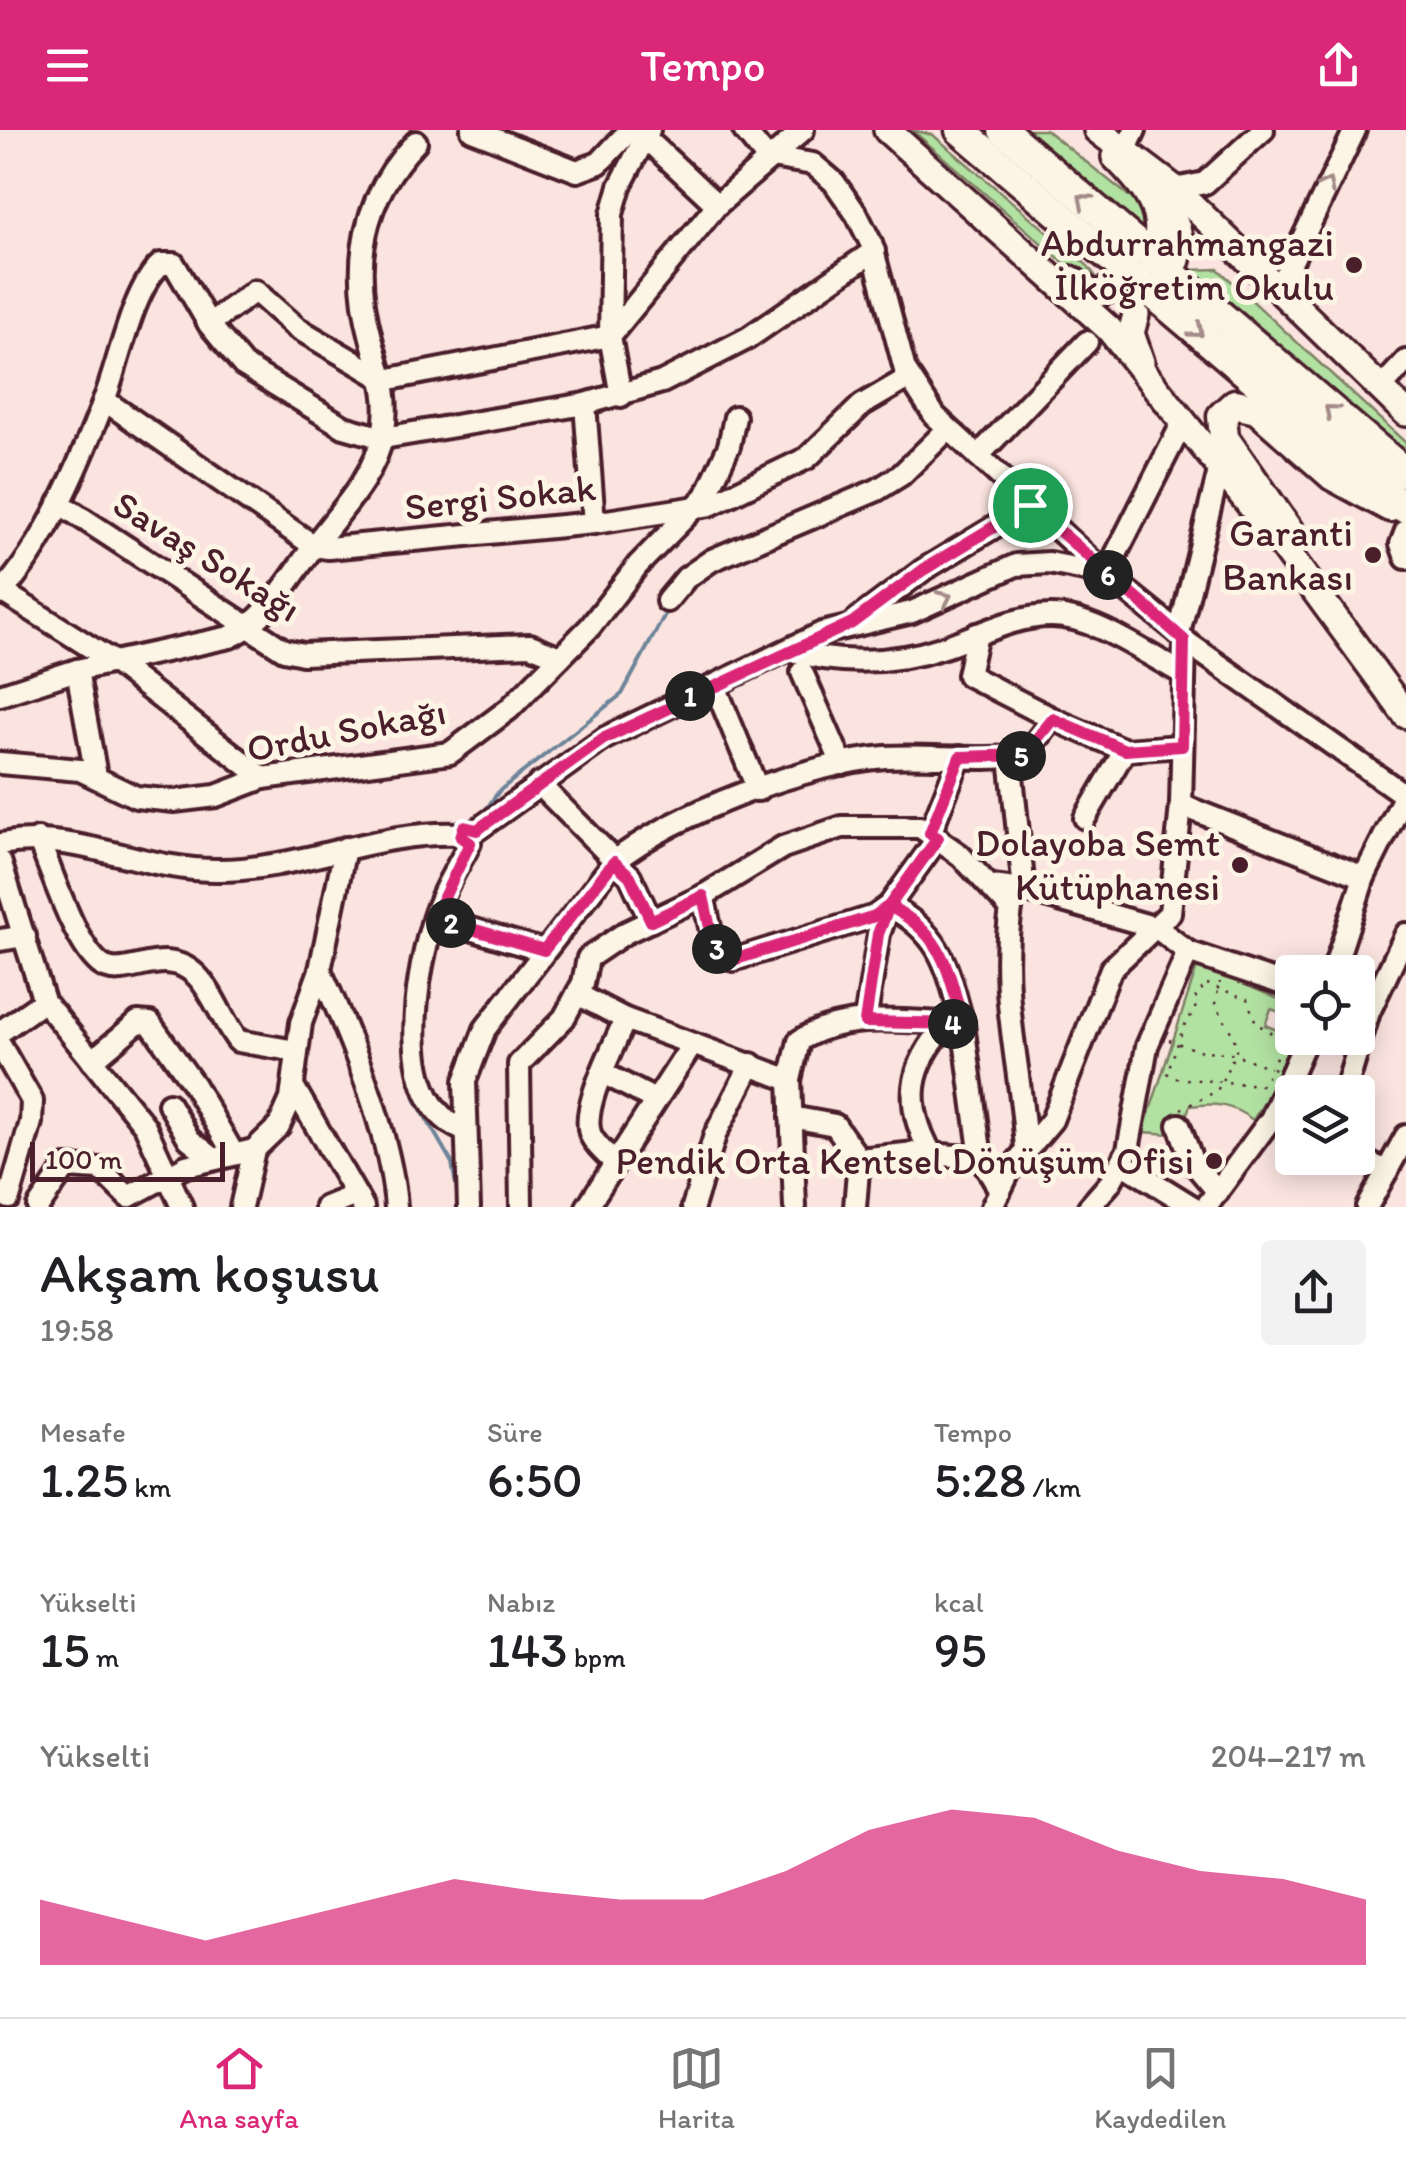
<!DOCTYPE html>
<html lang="tr">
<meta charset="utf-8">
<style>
:root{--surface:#fff;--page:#f2f2f2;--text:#202124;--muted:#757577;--line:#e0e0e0;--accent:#db2777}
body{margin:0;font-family:Itim,sans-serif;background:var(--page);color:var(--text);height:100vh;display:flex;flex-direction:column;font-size:38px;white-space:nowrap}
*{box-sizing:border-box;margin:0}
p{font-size:32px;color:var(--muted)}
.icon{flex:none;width:55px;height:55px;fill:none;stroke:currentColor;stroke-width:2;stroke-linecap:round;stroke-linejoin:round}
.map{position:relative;height:1077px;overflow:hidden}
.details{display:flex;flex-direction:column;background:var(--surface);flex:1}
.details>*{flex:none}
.tools{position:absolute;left:1275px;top:825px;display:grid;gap:20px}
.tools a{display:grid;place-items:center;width:100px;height:100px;border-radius:10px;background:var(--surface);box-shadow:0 5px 25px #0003;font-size:50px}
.scale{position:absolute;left:30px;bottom:25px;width:195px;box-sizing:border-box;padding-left:10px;border:5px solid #4a1f2b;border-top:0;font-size:28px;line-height:35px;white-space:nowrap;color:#4a1f2b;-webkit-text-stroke:8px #fcf5e5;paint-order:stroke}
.pin{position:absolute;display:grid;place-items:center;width:85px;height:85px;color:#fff;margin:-42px;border:5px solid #fff;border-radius:50%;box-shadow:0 2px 10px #0007}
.km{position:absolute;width:50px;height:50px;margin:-25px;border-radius:50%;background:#222;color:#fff;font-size:28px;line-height:50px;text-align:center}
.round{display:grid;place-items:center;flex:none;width:105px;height:105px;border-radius:10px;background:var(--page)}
.head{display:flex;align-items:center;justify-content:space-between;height:170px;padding:0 40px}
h1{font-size:55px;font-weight:600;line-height:75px}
.figures{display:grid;grid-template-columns:repeat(3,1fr);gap:15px;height:170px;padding:10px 40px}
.figures div{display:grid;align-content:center}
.figures b{font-size:50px;font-weight:600}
.figures small{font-size:28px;font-weight:400}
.figures p{font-size:28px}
.chart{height:280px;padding:20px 40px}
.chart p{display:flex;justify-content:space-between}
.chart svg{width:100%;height:180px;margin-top:10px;fill:var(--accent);opacity:.7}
header{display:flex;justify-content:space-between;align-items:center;height:130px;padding:0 40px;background:var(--accent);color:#fff;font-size:45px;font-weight:600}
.tabs{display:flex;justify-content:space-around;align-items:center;height:140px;border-top:2px solid var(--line);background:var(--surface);font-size:28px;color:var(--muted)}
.tabs a{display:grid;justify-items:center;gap:5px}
.tabs .active{color:var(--accent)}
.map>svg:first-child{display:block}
</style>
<header><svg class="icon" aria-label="menu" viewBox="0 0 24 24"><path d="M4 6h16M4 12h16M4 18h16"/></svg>Tempo<svg class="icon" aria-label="share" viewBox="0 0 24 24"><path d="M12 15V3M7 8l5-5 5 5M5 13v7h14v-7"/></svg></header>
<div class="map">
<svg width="1406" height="1077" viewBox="0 0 1406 1077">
<rect width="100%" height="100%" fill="#fbe4df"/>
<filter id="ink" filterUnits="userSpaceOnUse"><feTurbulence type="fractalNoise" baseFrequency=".01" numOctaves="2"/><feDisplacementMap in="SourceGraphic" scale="20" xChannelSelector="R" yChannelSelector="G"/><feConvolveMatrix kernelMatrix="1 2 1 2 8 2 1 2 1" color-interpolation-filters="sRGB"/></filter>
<g filter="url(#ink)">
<g fill="#b2e2a2" stroke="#7e8066" stroke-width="2.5">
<polygon points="912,0 933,5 1088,136 1102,155 1096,161"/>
<polygon points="1013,0 1046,0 1140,75 1155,94 1148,112"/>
<polygon points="1218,139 1406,313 1406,331 1183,147 1190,140"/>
<path d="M 1198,834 L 1292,875 L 1292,886 L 1271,879 L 1265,895 L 1289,905 L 1292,912 L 1274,957 L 1253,990 C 1232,975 1216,972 1190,976 L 1182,995 L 1171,1004 L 1143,1002 Z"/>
</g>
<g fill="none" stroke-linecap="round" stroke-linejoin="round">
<g stroke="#6c8499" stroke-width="4">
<polyline points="482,685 499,661 622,564 669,477"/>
<polyline points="413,953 415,969 452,1033 459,1072"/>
</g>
<g stroke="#4a1f2b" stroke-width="28">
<g id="minor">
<polyline points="472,0 577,41 599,33 630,0"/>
<polyline points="744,0 765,26 813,34 834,52 857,85 871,113 905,240 935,286 1106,444 1179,503"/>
<polyline points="638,1 717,75"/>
<polyline points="1126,19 1135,0"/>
<polyline points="1175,59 1205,53 1263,0"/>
<polyline points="1279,158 1355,0"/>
<polyline points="209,194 255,161 297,198 385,250 610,206 612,84 620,56 649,0"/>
<polyline points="1380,259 1406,231"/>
<polyline points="621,266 610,206 717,75 803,0"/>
<polyline points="104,270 314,416 328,418 594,393 710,375 807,328 862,275 908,248"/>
<polyline points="585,274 594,393"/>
<polyline points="978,326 1087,212"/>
<polyline points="59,373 284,520 303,524 530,515 560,527"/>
<polyline points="1406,401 1401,414 1406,428"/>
<polyline points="1106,444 1182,294"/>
<polyline points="3,462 114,532 263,648"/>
<path d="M 0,464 C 46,415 81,331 105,268 C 119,232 133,158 161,134 L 174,134 L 209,194 L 243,235 L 344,297 L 383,308 L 585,274 L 662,252 L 748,208 L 874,121"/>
<polyline points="667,471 686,448 712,430 877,360 901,345 948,299"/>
<polyline points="858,489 923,440 1031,375"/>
<polyline points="977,504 968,545 1053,589"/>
<polyline points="1185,511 1406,666"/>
<path d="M 789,520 C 835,535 894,534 941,518 C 976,507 1012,486 1051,486 C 1095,486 1145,524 1184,544"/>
<polyline points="77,540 96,646"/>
<polyline points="802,542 842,634"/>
<polyline points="715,556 758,660"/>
<path d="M 0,565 L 77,540 L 230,507 C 266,491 288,451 311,420 C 337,384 374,349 383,304 C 391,268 380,242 371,208 C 351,134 362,68 416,12"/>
<polyline points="1010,627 1024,760"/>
<polyline points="0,633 80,640 136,667 174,671 216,666 263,648 450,623 509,579 590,497 638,435 706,366 729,316 735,287"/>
<polyline points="539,654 630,746 651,791"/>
<polyline points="1181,675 1364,747"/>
<polyline points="1085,688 1125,620"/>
<polyline points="477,700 605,608 822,503 912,482 1016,435 1049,433 1106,444"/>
<polyline points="930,703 960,627"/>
<path d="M 38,709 C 52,741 74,813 100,834 C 124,853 163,813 196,845 C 214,863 222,891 238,911 L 296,921"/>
<path d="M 0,714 C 80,700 140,741 219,740 C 301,740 377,700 460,704"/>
<polyline points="0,731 44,871 145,996 182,1077"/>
<polyline points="992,756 1024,760 1157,798 1188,822 1292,857"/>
<path d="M 703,766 L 714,815 L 733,830 L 875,786 L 889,776 C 944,805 947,839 963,894"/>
<polyline points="434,788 544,821"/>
<polyline points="0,810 25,806"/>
<path d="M 320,840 C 350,906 391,1005 396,1077"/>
<polyline points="1333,842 1364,747 1406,663"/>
<polyline points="577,864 625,889 790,950"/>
<polyline points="865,891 879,804 889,776 938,708"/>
<polyline points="0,902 44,871"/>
<polyline points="0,915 32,971 31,992 9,1068"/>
<polyline points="92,931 138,892 150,893 194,955 233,1023"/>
<polyline points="603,943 655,970"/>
<polyline points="293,956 363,1077"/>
<polyline points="1345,962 1369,882 1406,804"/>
<polyline points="169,974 189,1009 213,1028"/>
<polyline points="791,987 835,995 859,1029"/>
<polyline points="1179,995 1192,1031 1218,1062"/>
<path d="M 466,1001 C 392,974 416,849 433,790 C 441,763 457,738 470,713"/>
<path d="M 931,1023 C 903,973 909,936 947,894"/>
<polyline points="1357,1028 1387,1041"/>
<polyline points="859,1029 915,1023 981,1028"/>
<path d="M 615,1033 C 607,1025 593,1013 590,1003 C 581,976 615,915 625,889"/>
<polyline points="1122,1033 1193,1077"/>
<polyline points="38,1077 66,1037 100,1039 128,1067 186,1036 254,1020"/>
<polyline points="241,1077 254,1020 279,996 291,969 301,893 320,840 345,718"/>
<polyline points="326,1077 356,1065"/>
<path d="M 469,1077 L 465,951 L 485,899 L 614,732 C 674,683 808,633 885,627 C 931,624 979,632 1025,625 L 1053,589 L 1125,620 L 1182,616"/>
<path d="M 521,1077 L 519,934 L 564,888 L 583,853 L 588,828 L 625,803 L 703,766 L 783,717 L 842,697 L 920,697 L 960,725 L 1011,779 C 998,864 1021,935 1026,1020"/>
<polyline points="587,1077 692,915"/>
<polyline points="693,1077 715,1005 751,934"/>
<path d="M 795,1077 L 790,950 L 799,911 C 845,880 911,893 963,894 L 981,1028 L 998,1057"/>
<polyline points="855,1077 859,1029"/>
<polyline points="992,1077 1010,1040 1052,990 1111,839 1170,783 1181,675 1185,511 1179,503 1219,341"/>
<polyline points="1089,1077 1110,1053 1128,1020 1147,916 1188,822"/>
<polyline points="1206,1077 1271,989 1307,908"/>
<polyline points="1367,1077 1406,1006"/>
</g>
</g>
<g stroke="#4a1f2b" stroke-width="32">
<g id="major">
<polyline points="887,0 1109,199 1275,406 1406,585"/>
<polyline points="1097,0 1175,59 1406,283"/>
<path d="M 1115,27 C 1139,51 1167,80 1155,116"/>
<path d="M 1160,72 C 1176,89 1184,106 1177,130"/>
<polyline points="1071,149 1094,165 1116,157"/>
<polyline points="1136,185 1131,203 1141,232"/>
</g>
</g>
<g stroke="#4a1f2b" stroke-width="35">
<g id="highway">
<polyline points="960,0 1406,379"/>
<polyline points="1003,0 1406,343"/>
<polyline points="1294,409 1224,308 1222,286 1235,274 1257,279 1333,346 1390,377"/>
</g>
</g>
<g stroke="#4a1f2b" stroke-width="2.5" stroke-dasharray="2.5 8" stroke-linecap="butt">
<polygon points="1207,854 1247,869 1256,893 1280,909 1273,939 1261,955 1174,948 1167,943 1186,891 1195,882 1196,865"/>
<polyline points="1169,910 1196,920 1235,924 1270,938"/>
<polyline points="1181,979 1217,961 1236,921 1234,907 1215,874 1220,852"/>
</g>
<use href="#minor" stroke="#fcf5e5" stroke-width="20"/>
<use href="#major" stroke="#fcf5e5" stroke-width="25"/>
<use href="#highway" stroke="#fcf5e5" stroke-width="28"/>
</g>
<defs><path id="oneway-chevron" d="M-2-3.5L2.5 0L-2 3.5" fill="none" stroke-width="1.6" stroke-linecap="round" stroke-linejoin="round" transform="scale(2.5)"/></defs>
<g stroke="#a38a88">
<use href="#oneway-chevron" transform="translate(1327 55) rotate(-63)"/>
<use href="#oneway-chevron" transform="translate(1084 70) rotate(-139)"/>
<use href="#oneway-chevron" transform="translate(1197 201) rotate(40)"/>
<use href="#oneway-chevron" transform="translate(1331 281) rotate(-140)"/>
<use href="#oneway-chevron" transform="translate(945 468) rotate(-25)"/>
</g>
</g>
<g fill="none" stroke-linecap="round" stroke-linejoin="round" filter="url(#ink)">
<g stroke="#fff" stroke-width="20">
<path id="route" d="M 1030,375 L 923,440 L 852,493 L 605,608 L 477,700 L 464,697 L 461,707 L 470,713 L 434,788 L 544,820 L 614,732 L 630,746 L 651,791 L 703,766 L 714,816 L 733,830 L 875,786 L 889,776 L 878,804 L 865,892 L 963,894 C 948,839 944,805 889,776 L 938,708 L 930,703 L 960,627 L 1024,625 L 1053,589 L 1125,620 L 1182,616 L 1184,510 L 1030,375"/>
</g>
<use href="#route" stroke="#db2777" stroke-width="12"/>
</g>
<g fill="#4a1f2b" stroke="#fcf5e5" stroke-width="4">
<circle cx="1354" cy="135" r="10"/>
<circle cx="1373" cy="425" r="10"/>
<circle cx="1240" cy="735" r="10"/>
<circle cx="1214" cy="1031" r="10"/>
</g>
<g text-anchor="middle" stroke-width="10" stroke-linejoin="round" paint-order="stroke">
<g font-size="38" fill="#4a1f2b" stroke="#fcf5e5" text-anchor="end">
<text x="1334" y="126">Abdurrahmangazi<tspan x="1334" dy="44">İlköğretim Okulu</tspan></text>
<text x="1353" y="416">Garanti<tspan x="1353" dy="44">Bankası</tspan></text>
<text x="1220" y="726">Dolayoba Semt<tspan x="1220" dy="44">Kütüphanesi</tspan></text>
<text x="1194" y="1044">Pendik Orta Kentsel Dönüşüm Ofisi</text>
</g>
<g font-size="38" fill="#4a1f2b" stroke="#fcf5e5">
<text transform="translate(500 367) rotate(-6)" y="13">Sergi Sokak</text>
<text transform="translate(207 426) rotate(32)" y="13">Savaş Sokağı</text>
<text transform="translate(346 600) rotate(-11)" y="13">Ordu Sokağı</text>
</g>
</g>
</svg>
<div class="tools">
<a><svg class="icon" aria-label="locate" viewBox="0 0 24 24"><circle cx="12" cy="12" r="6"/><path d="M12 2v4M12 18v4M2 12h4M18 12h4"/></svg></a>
<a><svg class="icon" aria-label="layers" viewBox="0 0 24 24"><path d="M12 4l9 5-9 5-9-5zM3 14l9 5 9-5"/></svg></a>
</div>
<div class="scale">100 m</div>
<div class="pin" style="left:1030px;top:375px;background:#1e9e55"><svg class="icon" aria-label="arrive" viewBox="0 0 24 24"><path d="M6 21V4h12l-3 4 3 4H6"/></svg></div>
<b class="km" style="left:690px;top:566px">1</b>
<b class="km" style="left:451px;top:793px">2</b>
<b class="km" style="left:717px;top:819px">3</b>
<b class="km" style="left:953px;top:894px">4</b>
<b class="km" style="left:1021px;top:626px">5</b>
<b class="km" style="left:1108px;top:445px">6</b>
</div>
<section class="details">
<div class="head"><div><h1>Akşam koşusu</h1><p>19:58</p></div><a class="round"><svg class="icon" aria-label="share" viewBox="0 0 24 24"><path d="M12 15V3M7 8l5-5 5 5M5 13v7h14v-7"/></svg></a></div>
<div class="figures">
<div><p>Mesafe</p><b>1.25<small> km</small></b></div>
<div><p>Süre</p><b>6:50</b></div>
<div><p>Tempo</p><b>5:28<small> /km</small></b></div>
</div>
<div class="figures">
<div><p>Yükselti</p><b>15<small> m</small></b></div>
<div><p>Nabız</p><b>143<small> bpm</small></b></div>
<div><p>kcal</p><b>95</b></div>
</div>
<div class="chart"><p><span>Yükselti</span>204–217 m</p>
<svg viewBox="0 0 160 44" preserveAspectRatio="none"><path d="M0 44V28L10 33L20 38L30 33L40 28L50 23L60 26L70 28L80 28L90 21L100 11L110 6L120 8L130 16L140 21L150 23L160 28V44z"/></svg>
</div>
</section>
<nav class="tabs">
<a class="active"><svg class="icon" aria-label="home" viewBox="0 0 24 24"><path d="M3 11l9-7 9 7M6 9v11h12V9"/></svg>Ana sayfa</a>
<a><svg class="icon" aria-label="map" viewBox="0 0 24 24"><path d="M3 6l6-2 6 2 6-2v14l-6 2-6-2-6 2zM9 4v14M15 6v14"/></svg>Harita</a>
<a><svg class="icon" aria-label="saved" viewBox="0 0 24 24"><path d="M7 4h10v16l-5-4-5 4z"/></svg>Kaydedilen</a>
</nav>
